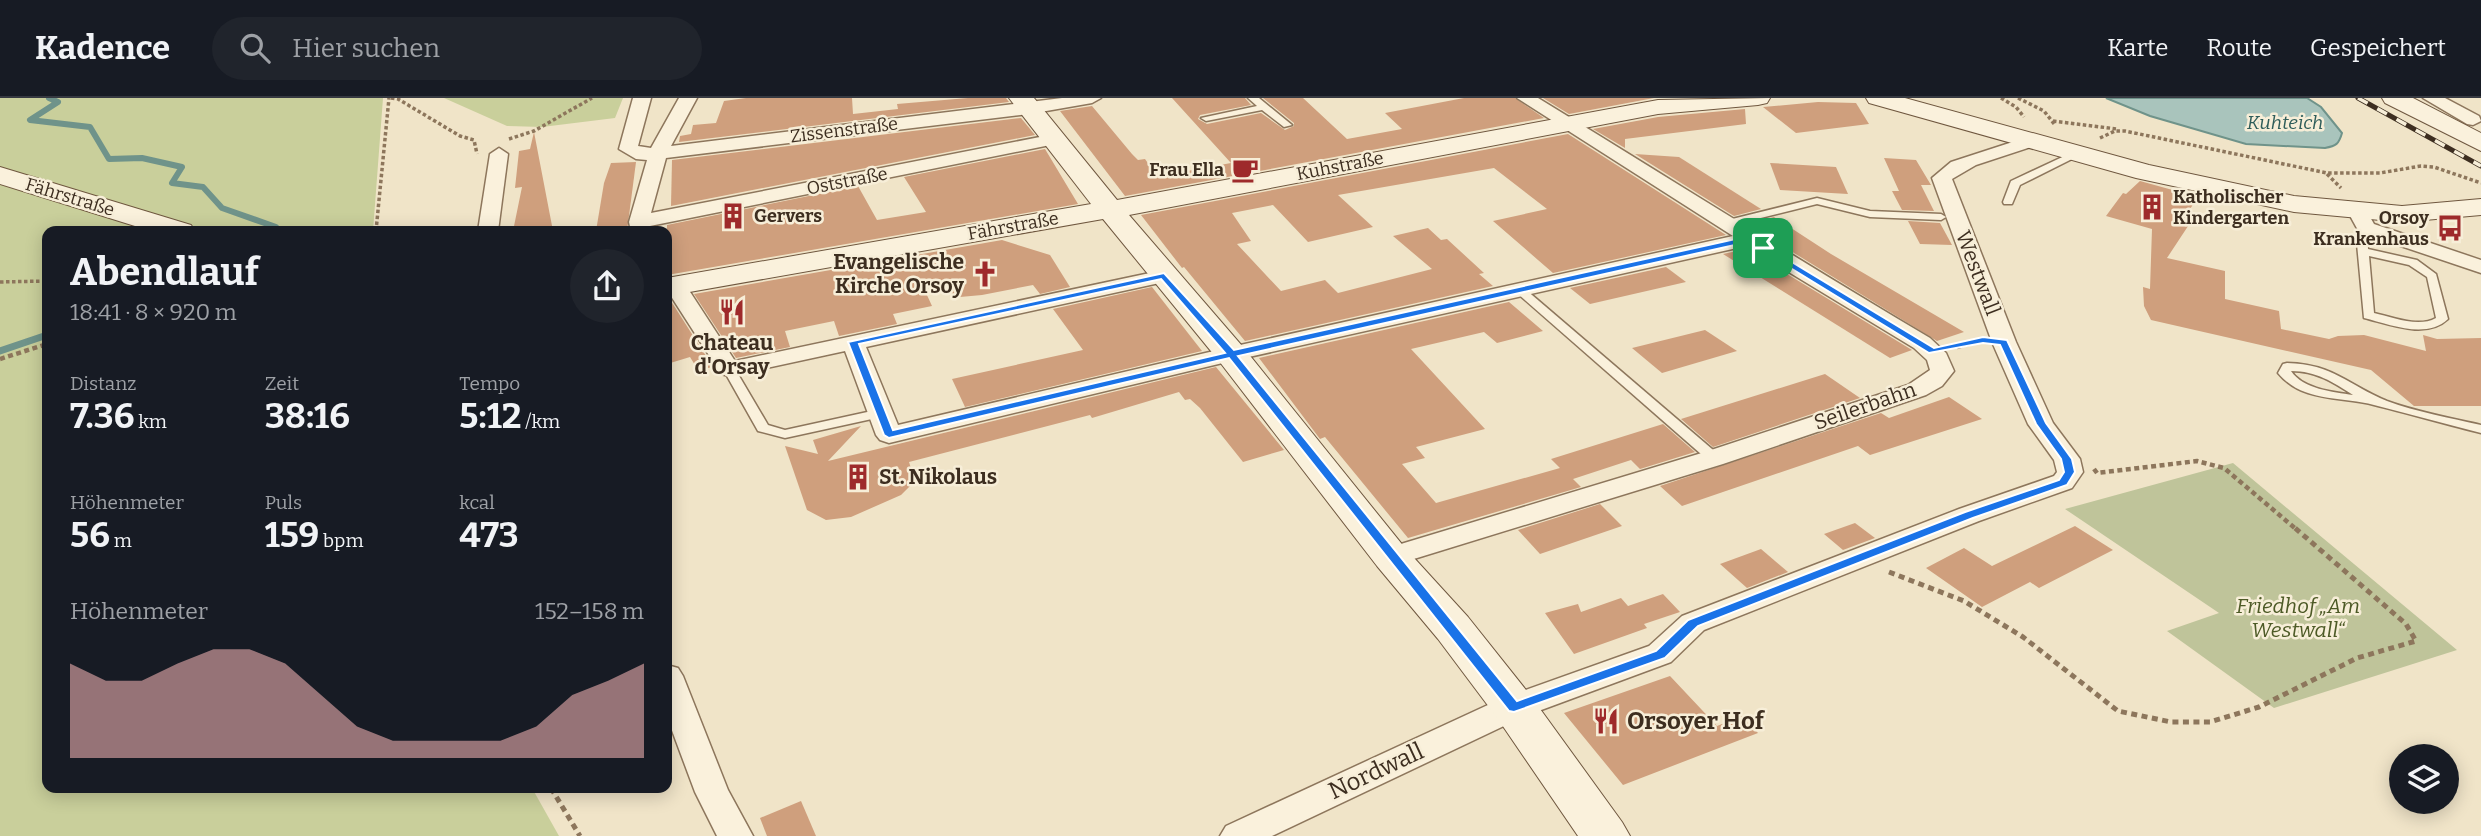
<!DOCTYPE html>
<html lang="de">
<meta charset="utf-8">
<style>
:root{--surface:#171b24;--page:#20242c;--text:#f1f3f6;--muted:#9ea1a6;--line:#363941;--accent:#cc999b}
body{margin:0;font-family:Bitter,serif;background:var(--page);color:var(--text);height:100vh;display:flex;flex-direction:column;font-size:26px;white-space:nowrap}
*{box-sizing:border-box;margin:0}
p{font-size:23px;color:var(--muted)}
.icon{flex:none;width:38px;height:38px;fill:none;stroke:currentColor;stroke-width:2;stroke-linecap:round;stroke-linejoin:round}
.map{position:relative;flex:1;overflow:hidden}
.drawer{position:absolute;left:42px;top:128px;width:630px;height:567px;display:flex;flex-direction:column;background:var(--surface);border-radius:14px;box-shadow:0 4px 18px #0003}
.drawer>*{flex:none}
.buttons{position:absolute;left:2389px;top:646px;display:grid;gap:14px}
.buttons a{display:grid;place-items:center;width:70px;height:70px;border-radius:50%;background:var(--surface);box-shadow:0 4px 18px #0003;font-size:35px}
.pin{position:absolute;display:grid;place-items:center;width:60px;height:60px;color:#fff;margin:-30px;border-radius:14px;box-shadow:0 4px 10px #0006}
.round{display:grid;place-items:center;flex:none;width:74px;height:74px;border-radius:37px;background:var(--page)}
.overview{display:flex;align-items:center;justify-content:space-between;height:119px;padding:0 28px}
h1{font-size:38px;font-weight:700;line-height:52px}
.figures{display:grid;grid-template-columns:repeat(3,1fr);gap:10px;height:119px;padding:7px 28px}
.figures div{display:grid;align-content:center}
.figures b{font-size:35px;font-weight:700}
.figures small{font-size:19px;font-weight:400}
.figures p{font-size:19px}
.chart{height:196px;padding:14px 28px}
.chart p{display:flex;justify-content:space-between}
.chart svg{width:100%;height:126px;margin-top:7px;fill:var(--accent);opacity:.7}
header{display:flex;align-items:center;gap:42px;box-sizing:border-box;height:98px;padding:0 35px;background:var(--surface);border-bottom:2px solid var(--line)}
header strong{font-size:33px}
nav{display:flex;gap:38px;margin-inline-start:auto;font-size:24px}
.search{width:490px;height:63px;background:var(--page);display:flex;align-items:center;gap:18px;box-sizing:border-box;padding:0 24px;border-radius:38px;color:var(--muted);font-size:26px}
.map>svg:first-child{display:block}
</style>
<header>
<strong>Kadence</strong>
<div class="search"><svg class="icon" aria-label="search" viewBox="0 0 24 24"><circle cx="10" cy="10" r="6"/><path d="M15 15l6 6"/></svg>Hier suchen</div>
<nav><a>Karte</a><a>Route</a><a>Gespeichert</a></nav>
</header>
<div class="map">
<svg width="2481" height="738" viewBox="0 0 2481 738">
<rect width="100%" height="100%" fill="#f0e4c8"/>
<g fill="#c9cf9b">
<polygon points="0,0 383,0 373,133 47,133 47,690 532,690 559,738 0,738"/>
<polygon points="444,0 623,0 615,20 542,29 507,28"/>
</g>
<polygon fill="#bfc49a" points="2233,365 2457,552 2274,610 2167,533 2219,515 2065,411"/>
<path fill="#a9c4bc" stroke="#6f938a" stroke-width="2" d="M 2106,0 L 2307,0 L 2321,9 L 2342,35 C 2339,46 2336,48 2325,50 L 2246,46 L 2150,18 Z"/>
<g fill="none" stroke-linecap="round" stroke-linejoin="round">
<polyline stroke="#6f938a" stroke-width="6" points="49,0 58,4 30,22 90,29 109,61 142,60 182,69 172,85 203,89 222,110 276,129 279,133"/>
<polyline stroke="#6f938a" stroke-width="7" points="0,253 47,237"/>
</g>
<g fill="#cf9f7d">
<polygon points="746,0 852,0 853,16 898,11 897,6 968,0 1006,0 1009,4 679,44 680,38 691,36 693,27 716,25 724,3"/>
<polygon points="1172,0 1245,0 1251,7 1200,17 1198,21 1207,26 1261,15 1285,32 1294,28 1294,25 1263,0 1303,0 1347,41 1402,31 1385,15 1464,0 1515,0 1544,20 1125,98 1060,13 1092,8 1132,56 1138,62 1145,61 1154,74 1176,75 1231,65"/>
<polygon points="1543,0 1654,0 1569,16"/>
<polygon points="1818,4 1856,5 1869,26 1796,35 1763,9"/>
<polygon points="1745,11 1746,26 1625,41 1625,50 1593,31 1658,19"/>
<polygon points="1021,20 1035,37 671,108 672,62"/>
<polygon points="534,34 553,133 513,133 522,89 515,90 519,53 530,51"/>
<polygon points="1568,36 1726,137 1553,175 1493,123 1547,111 1494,70 1338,97 1373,129 1308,144 1273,107 1232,115 1251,143 1237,146 1281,193 1325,182 1338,195 1432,171 1393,138 1428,130 1441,142 1447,141 1484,175 1479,176 1493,188 1245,243 1184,169 1182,170 1141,117"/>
<polygon points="1045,51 1078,106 667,177 667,127 858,88 877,122 926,114 904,79"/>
<polygon points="1635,56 1679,59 1761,111 1734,118"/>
<polygon points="1884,60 1916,62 1931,87 1921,87 1934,113 1902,112 1892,93 1899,93"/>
<polygon points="636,64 627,133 596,133 604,85 611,65"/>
<polygon points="1770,65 1836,69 1848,96 1780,92"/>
<polygon points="2140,83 2198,99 2188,114 2196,116 2167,160 2225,173 2225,201 2279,213 2281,231 2329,241 2338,238 2364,237 2426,253 2423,237 2437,241 2481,240 2481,308 2414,308 2371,272 2151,222 2144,208 2143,189 2150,191 2152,131 2106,118 2123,95 2126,96"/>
<polygon points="1774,119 1831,156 1964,234 1937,243 1747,126"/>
<polygon points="1908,123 1940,125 1952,147 1920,146"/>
<polygon points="1002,142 1050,157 1070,189 1040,196 1033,187 982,197 960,199 921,184 932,208 893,216 897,226 839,238 834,223 785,233 790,249 736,260 694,196"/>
<polygon points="1746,151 1912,252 1890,260 1723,156"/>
<polygon points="1666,169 1686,184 1590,206 1570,190"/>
<polygon points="1152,189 1202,253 965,309 952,281 1083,252 1053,211"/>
<polygon points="667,200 669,200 713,269 698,272 690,259 667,266"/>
<polygon points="1509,204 1543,233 1497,245 1484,234 1411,251 1485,331 1416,349 1425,360 1402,366 1436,405 1560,370 1551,361 1663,326 1695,354 1640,371 1631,362 1573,381 1581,389 1408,440 1325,339 1320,341 1259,260"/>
<polygon points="1705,232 1737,253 1662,275 1632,250"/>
<polygon points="1216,269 1284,352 1243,364 1200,310 1190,301 1185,302 1179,294 1092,320 1090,317 909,364 915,383 901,397 851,419 826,422 807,412 785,348 818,356 813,342 861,328 828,363"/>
<polygon points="1825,276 1860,300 1713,349 1681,321"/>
<polygon points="1949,299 1982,321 1870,357 1858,348 1682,408 1660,388 1881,315 1889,320"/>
<polygon points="1600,406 1622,428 1540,456 1518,432"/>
<polygon points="1855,425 1875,440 1843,452 1824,436"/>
<polygon points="2075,428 2113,452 2039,490 2030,484 1982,509 1926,470 1964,450 1992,468"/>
<polygon points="1761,451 1788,474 1747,490 1720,466"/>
<polygon points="1663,496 1680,514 1644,526 1647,530 1574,556 1545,515 1578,506 1581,514 1621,500 1628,508"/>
<polygon points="1670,578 1717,628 1742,618 1758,635 1623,687 1564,615"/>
<polygon points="801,703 816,738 767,738 760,720"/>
</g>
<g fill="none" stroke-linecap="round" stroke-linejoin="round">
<g stroke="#8d765c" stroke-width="3">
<g id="lane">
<polygon points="1248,0 1259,0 1292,27 1284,29 1262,12 1206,23 1201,20 1257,8"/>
<polygon points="2073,54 2082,56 2020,87 2012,106 2004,106 2003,104 2011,83"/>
<polygon points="1817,100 1870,113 1941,116 1946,119 1941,122 1870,119 1817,106 1728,128 1723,125 1724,123"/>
<path d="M 2366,127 L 2371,130 L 2367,136 L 2368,151 L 2417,162 L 2436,176 L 2448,221 C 2426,242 2389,226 2364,220 L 2356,135 ZM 2369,158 L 2409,167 L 2427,179 L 2436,220 C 2418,230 2392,219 2374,215 Z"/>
<polygon points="1521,189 1525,191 1719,357 1721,360 1719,363 1709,363 1517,195 1517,191"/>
<path d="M 2287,265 C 2333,266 2348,287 2387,303 C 2417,314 2450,320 2481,327 L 2481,335 C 2445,326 2410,316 2374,307 C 2340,298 2303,305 2278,275 L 2283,266 ZM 2291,273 C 2316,273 2333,284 2353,297 C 2333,294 2303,291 2291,273 Z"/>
<polygon points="729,267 735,271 768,327 785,332 881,311 888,315 881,319 785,340 758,333 723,271"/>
</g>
</g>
<g stroke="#8d765c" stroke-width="3">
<g id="street">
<polygon points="633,0 651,0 638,48 651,50 679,0 697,0 671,48 1062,0 1101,0 1092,5 1029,16 666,60 651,115 1055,36 1064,41 1055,46 650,128 651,133 631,133 629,124 647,62 636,61 619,51"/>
<path d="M 1517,0 L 1538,0 C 1669,80 1798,162 1930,240 L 1946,255 L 1954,273 L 1942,288 L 1926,297 L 1723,366 L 1391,468 L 1381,466 L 1377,459 L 1381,452 L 1705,354 L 1908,287 L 1930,272 L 1927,262 L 1914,250 L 1746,148 L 1231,263 L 889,345 L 880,342 L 876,337 L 845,253 L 729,278 L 721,276 L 667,192 L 667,183 L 683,183 L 735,263 L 1164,172 L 1172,173 L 1175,178 L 1172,183 L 1164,184 L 866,249 L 898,327 L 1231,249 L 1733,138 Z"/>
<polygon points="2423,0 2445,0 2479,18 2481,23 2473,27 2467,26"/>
<polygon points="2031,38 2040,43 2037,47 1976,67 1952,81 2016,244 2053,325 2080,361 2083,374 2072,390 1979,423 1704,532 1671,564 1525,618 1272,738 1220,738 1226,728 1503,600 1649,548 1682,518 1959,411 2054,378 2057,374 2054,362 2028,326 1992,244 1932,80 1951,64"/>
<polygon points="499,50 508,56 498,133 478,133 490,56"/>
<polygon points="2358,108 2365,110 2374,126 2481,162 2481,175 2359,134 2348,114 2351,110"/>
<polygon points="667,567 678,570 683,578 728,692 753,738 717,738 695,694 667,619"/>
</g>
</g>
<g stroke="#6f573f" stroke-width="2">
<g id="secondary">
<polygon points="1009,0 1034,0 1117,102 1658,2 1770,0 1767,5 1758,7 1658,16 1129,117 1243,249 1405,450 1468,519 1530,597 1622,724 1630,738 1578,738 1498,621 1438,541 1377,468 1219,263 1103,121 667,198 667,180 1091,106"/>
<polygon points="1866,0 1905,0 2149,67 2294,98 2402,108 2481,101 2481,117 2402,124 2294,114 2136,80 1869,5"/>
<polygon points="2382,0 2413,0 2481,35 2481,53 2385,5"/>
<polygon points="0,69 191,127 195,133 151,133 0,86"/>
</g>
</g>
<g stroke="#8d765c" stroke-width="3.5" stroke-dasharray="3.5 2.5" stroke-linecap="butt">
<polyline points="391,0 398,1 460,38 474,42 477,56"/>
<polyline points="2001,0 2016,9 2024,19"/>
<polyline points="2018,0 2044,13 2055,27"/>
<polyline points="2053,23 2117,31"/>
<polyline points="2100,40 2115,33 2125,33 2327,75 2380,75 2421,68 2434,69 2481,85"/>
<polyline points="509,41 534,33 592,0"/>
<polyline points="2327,76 2341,90"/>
<polyline points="376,133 389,0"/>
<polyline points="0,184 47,183"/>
</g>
<g stroke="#8d765c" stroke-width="4.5" stroke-dasharray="5 3.5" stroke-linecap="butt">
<polyline points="1957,249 1979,243"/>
<polyline points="0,261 47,246"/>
<polyline points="2094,371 2097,375 2197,363 2224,370 2297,432"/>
</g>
<g stroke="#8d765c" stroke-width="5" stroke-dasharray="6 4.5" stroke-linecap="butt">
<polyline points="1889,474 1964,503 2023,539 2118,613 2171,624 2210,624 2259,609 2357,560 2416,543 2406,526 2295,430"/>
<polyline points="551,690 580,738"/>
</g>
<use href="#lane" fill="#faf1dc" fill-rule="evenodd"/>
<use href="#street" fill="#faf1dc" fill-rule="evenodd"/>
<use href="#secondary" fill="#faf1dc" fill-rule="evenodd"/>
<g stroke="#3d2e20" stroke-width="5">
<polyline id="rail" points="2358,0 2481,68"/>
</g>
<use href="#rail" stroke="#f7eed8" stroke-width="3.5" stroke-dasharray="11" stroke-linecap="butt"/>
</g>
<path fill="#1a73e8" stroke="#fff" stroke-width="2" fill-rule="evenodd" d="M 1749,138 L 1934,250 L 1983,239 L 2007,242 L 2046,325 L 2072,361 L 2075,374 L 2067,387 L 1973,420 L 1698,528 L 1665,560 L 1514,614 L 1509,613 L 1229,260 L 889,340 L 884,337 L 848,244 L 1164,175 L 1234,252 ZM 1748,144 L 1929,255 L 1983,245 L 2000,247 L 2036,326 L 2061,361 L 2064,374 L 2059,382 L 1965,414 L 1688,522 L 1656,553 L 1517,603 L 1238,258 ZM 1161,181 L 1225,255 L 893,332 L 859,246 Z"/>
<defs>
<g id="cafe-bare" transform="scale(2.1)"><path d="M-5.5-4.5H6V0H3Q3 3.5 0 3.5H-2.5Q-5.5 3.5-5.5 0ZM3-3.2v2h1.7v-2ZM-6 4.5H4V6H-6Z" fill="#9e2a2b" stroke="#f7eed8" stroke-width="2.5" paint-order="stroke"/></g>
<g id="building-bare" transform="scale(2.1)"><path d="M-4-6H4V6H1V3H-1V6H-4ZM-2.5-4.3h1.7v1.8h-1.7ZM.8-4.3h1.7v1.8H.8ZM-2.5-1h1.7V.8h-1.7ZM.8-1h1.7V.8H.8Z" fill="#9e2a2b" stroke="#f7eed8" stroke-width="2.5" paint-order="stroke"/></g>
<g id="bus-bare" transform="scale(2.1)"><path d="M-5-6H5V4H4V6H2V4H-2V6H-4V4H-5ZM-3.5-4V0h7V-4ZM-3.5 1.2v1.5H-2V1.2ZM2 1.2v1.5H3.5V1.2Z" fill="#9e2a2b" stroke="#f7eed8" stroke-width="2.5" paint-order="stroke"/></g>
<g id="church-bare" transform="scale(2.1)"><path d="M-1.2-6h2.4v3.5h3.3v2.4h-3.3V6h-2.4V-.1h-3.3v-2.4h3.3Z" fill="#9e2a2b" stroke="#f7eed8" stroke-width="2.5" paint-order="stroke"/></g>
<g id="restaurant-bare" transform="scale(2.1)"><path d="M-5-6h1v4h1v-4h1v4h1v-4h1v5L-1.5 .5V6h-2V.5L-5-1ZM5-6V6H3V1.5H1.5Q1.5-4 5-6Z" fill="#9e2a2b" stroke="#f7eed8" stroke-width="2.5" paint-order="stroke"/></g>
</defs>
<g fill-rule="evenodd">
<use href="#cafe-bare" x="1245" y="72"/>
<use href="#building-bare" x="2152" y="109"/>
<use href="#building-bare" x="733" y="118"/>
<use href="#bus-bare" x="2450" y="130"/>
<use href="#church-bare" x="985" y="176"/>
<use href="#restaurant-bare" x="732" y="214"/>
<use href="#building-bare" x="858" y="379"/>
<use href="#restaurant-bare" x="1606" y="623"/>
</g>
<g text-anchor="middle" stroke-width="5" stroke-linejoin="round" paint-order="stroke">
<g font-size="18" fill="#3d2e20" stroke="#f7eed8">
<text transform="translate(844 32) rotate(-7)" y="6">Zissenstraße</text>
<text transform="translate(1340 68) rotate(-11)" y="6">Kuhstraße</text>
<text transform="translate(847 83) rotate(-11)" y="6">Oststraße</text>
<text transform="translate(70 99) rotate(17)" y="6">Fährstraße</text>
<text transform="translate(1013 128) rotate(-10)" y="6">Fährstraße</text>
</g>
<g font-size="18" font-weight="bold" fill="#3d2e20" stroke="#f7eed8" text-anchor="end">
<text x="1224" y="78">Frau Ella</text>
<text x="2173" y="105" text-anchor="start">Katholischer<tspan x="2173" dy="21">Kindergarten</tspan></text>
<text x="754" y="124" text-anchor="start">Gervers</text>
<text x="2429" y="126">Orsoy<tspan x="2429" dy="21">Krankenhaus</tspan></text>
</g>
<g font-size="19" font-style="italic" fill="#2f5d5a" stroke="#f7eed8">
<text x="2285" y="31">Kuhteich</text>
</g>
<g font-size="21" font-weight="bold" fill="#3d2e20" stroke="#f7eed8" text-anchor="end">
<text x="964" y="171">Evangelische<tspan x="964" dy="24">Kirche Orsoy</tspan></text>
<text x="732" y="252" text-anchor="middle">Chateau<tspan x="732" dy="24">d'Orsay</tspan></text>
<text x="879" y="386" text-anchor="start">St. Nikolaus</text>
</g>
<g font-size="21" fill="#3d2e20" stroke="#f7eed8">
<text transform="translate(1978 175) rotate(69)" y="7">Westwall</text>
<text transform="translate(1865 308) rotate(-19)" y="7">Seilerbahn</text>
</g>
<g font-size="21" font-style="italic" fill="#4d5a26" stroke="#f7eed8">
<text x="2298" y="515">Friedhof „Am<tspan x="2298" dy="24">Westwall“</tspan></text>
</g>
<g font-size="24" font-weight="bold" fill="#3d2e20" stroke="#f7eed8" text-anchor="start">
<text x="1627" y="631">Orsoyer Hof</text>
</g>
<g font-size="24" fill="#3d2e20" stroke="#f7eed8">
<text transform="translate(1376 673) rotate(-25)" y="8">Nordwall</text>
</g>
</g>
</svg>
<div class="buttons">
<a><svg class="icon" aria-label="layers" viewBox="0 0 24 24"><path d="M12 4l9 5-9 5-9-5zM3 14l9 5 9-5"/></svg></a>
</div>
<div class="pin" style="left:1763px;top:150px;background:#1e9e55"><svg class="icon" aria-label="arrive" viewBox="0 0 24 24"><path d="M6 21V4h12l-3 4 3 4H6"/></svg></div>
<section class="drawer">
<div class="overview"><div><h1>Abendlauf</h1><p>18:41 · 8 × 920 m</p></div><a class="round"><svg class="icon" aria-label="share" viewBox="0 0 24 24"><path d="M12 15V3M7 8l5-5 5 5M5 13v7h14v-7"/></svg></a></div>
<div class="figures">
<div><p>Distanz</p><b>7.36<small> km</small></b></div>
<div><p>Zeit</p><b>38:16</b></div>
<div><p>Tempo</p><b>5:12<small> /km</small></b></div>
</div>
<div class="figures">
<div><p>Höhenmeter</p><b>56<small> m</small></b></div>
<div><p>Puls</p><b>159<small> bpm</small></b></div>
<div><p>kcal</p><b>473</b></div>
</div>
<div class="chart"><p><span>Höhenmeter</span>152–158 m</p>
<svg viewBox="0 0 160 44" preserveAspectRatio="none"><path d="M0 44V11L10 17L20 17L30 11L40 6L50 6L60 11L70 22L80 33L90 38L100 38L110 38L120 38L130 33L140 22L150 17L160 11V44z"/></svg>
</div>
</section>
</div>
